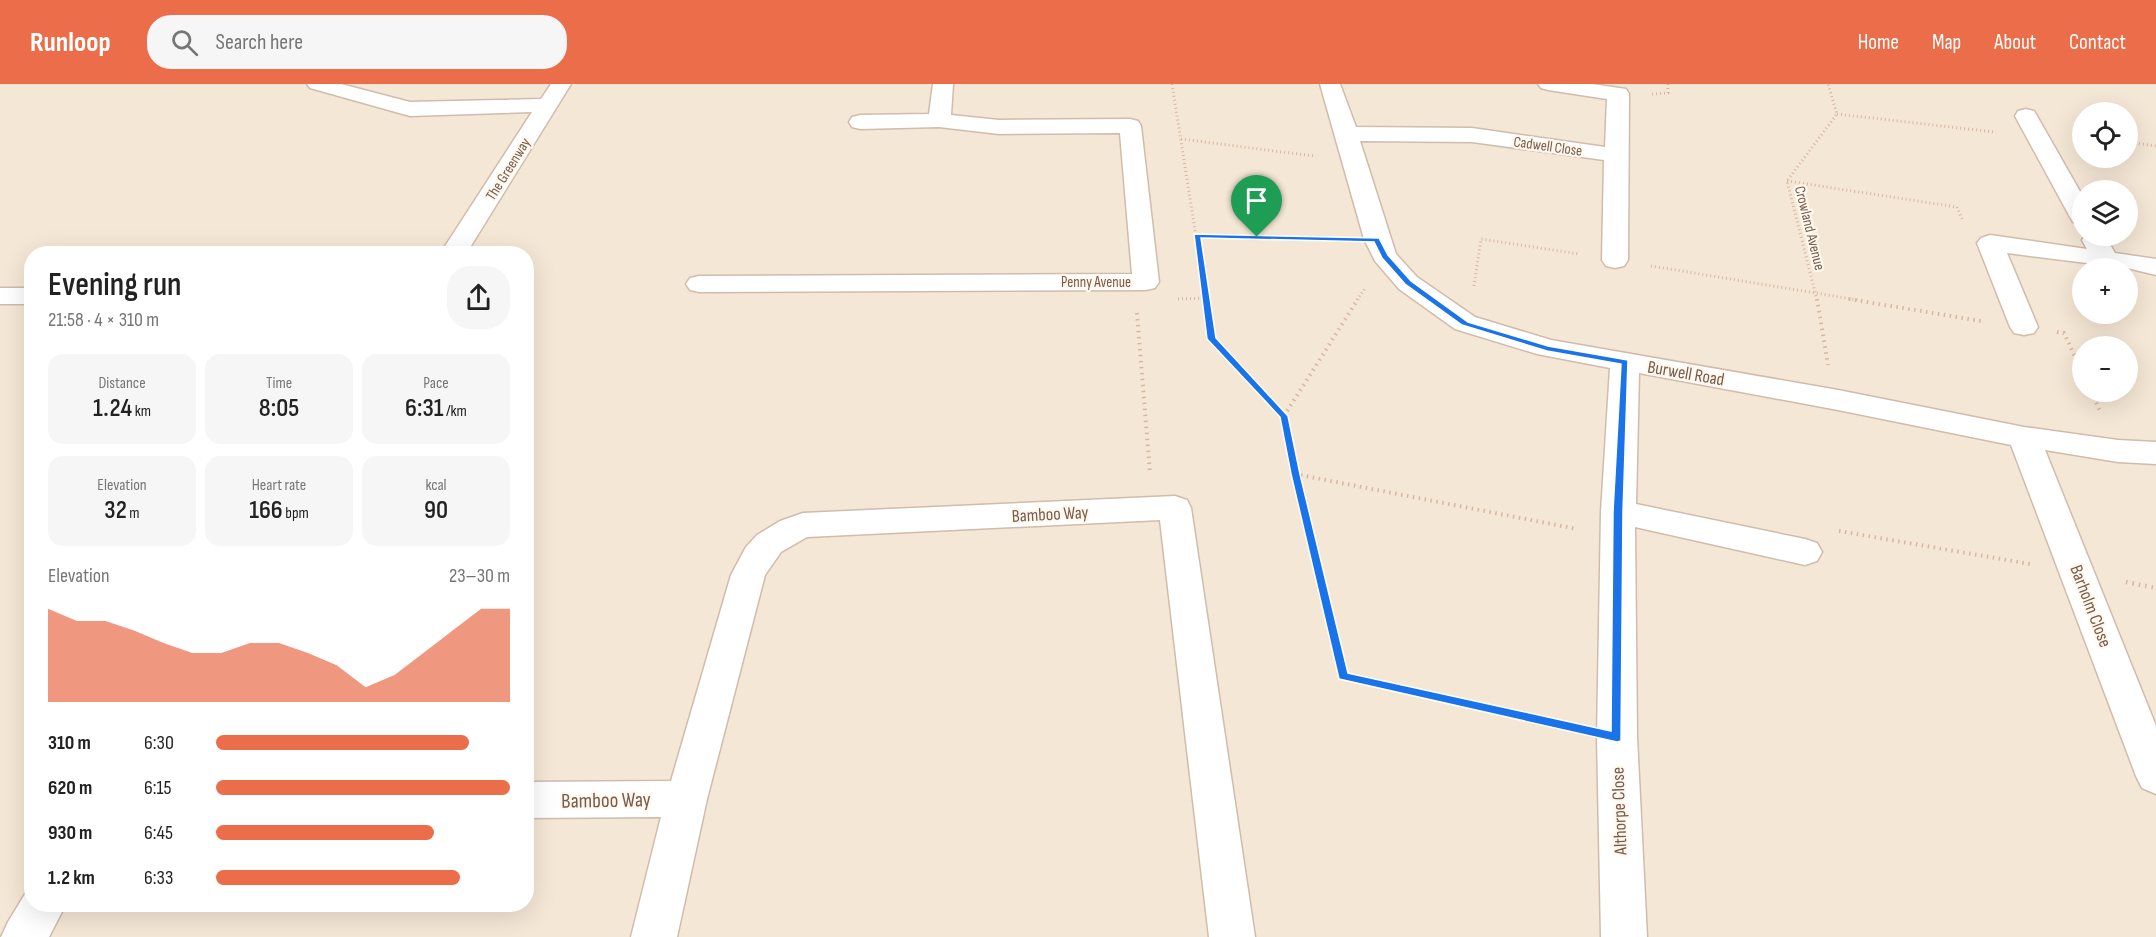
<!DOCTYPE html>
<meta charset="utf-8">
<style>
:root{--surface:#fff;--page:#f6f6f6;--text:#222;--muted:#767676;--accent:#eb6d49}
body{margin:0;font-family:"Sofia Sans Condensed",sans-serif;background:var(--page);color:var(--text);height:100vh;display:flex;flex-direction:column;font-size:22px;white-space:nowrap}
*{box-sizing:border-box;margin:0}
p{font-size:20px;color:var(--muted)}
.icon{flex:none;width:33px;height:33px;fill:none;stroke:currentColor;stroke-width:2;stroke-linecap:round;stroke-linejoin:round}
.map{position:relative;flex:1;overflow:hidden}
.drawer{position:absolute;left:24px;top:162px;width:510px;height:666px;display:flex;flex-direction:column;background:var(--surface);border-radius:24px;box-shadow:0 6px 24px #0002}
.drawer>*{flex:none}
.controls{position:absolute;left:2072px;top:18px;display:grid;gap:12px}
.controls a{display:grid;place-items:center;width:66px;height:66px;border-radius:50%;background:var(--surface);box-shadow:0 6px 24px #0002;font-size:30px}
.pin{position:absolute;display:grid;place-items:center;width:51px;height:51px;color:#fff;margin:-62px -26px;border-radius:50% 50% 50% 0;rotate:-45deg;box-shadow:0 0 6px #0007}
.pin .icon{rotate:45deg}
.round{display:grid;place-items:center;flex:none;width:63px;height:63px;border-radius:24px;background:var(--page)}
.summary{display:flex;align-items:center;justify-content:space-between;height:102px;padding:0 24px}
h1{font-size:33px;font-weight:600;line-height:45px}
.metrics{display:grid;grid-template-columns:repeat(3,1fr);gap:9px;height:102px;padding:6px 24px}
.metrics div{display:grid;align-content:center;border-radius:15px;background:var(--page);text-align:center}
.metrics b{font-size:26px;font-weight:600}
.metrics small{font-size:16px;font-weight:400}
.metrics p{font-size:16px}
.chart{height:168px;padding:12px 24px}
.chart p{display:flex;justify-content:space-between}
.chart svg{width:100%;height:108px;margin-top:6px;fill:var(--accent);opacity:.7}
ul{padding:0 24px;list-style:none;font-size:20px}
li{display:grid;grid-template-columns:96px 72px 1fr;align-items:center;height:45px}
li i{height:15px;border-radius:8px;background:var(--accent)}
header{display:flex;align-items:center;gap:36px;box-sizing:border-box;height:84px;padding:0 30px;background:var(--accent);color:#fff}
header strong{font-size:28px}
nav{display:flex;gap:33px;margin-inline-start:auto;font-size:21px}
.search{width:420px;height:54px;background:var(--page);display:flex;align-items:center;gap:15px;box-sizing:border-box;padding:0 21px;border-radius:24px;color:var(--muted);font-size:22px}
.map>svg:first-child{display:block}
</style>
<header>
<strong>Runloop</strong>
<div class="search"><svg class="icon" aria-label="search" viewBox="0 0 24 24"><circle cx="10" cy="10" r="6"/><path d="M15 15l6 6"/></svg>Search here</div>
<nav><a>Home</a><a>Map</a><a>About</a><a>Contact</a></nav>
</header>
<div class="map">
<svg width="2156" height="853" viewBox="0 0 2156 853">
<rect width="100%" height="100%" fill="#fdf5e7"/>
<path fill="#f5e7d5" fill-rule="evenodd" d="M 0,0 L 2156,0 L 2156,853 L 0,853 ZM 2082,28 L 2127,28 L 2127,74 L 2082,74 ZM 2082,106 L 2127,106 L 2127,152 L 2082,152 ZM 32,170 L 526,170 L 526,820 L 32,820 ZM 2082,184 L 2127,184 L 2127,230 L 2082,230 ZM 2082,262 L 2127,262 L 2127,308 L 2082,308 Z"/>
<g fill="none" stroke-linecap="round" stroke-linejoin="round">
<g stroke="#d0bcac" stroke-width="3">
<g id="minor">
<polygon points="307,0 341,0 410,18 541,15 551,0 571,0 466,170 440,170 532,28 410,32 310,4"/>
<polygon points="933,0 953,0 951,31 999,36 1130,35 1138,37 1141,42 1159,198 1155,204 1146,206 699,208 690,206 686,200 690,194 699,192 1132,190 1120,49 999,50 939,43 860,45 852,43 849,38 852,33 860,31 929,30"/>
<polygon points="1320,0 1340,0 1356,43 1472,44 1605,63 1607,15 1548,6 1541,4 1538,0 1592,0 1626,5 1629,10 1628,176 1624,182 1615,184 1606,182 1602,176 1604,76 1472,58 1360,57 1396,170 1417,193 1475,233 1551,256 1838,306 2024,343 2118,356 2156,358 2156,380 2118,378 2045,366 2156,642 2156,710 2142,704 2136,692 2011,361 1838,326 1639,289 1636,420 1805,455 1817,459 1822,468 1817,477 1805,481 1635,443 1637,653 1647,853 1601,853 1597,653 1601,428 1610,284 1537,270 1455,245 1399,205 1375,177 1364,155"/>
<polygon points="2026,25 2034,27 2037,32 2082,111 2082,140 2073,138 2070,133 2015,32 2018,27"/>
<polygon points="1990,151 2087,165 2082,156 2085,152 2105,152 2115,169 2156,175 2156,191 2127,184 2007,169 2038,243 2034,249 2024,251 2014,249 2010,243 1977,159 1981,154"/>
<rect x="0" y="204" width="32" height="16"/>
<polygon points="1175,412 1187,416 1191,424 1255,853 1209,853 1160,436 807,453 781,468 765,491 707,715 677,853 631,853 661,733 526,734 526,698 671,697 731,491 746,463 757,451 780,437 803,429"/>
<polygon points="32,804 32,820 66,820 49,853 1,853 8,838 28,805"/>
</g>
</g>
<g stroke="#d9b6a0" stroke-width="3" stroke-dasharray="1 3" stroke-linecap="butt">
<polyline points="1172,0 1206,216"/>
<polyline points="1652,10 1668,9 1668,0"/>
<polyline points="1837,30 1994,48"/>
<polyline points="1181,55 1314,72"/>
<polyline points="2127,58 2156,62"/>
<polyline points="1787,97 1957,123 1963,137"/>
<polyline points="1197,151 1340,155"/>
<polyline points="1651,182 1858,216"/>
<polyline points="1474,202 1481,155 1579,170"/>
<polyline points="1178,215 1206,214"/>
<polyline points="1357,216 1366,203"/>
<polyline points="1817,216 1787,97 1837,30 1828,0"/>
</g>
<g stroke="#d9b6a0" stroke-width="4" stroke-dasharray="1.5 4.5" stroke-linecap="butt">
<polyline points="1206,215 1212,255 1284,332 1320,495"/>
<polyline points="1817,215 1828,281"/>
<polyline points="1849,215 1981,237"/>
<polyline points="1137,229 1150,389"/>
<polyline points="2057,248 2064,249 2082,288"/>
<polyline points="2091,308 2101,329"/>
<polyline points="1284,332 1358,215"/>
<polyline points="1295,390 1577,445"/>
<polyline points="1839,447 2030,480"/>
</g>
<g stroke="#d9b6a0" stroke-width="4.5" stroke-dasharray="1.5 5" stroke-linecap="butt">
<polyline points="1320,493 1343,592 1572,643"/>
<polyline points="2126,498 2156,504"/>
</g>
<use href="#minor" fill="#fff" fill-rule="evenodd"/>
</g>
<path fill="#1a73e8" stroke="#fff" stroke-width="1.5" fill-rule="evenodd" d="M 1194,150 L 1379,154 L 1388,171 L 1411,197 L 1468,238 L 1548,262 L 1628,276 L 1623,428 L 1621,657 L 1617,658 L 1339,595 L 1291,390 L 1280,333 L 1207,255 ZM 1201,154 L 1374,158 L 1382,174 L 1405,200 L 1462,241 L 1547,267 L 1621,280 L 1613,428 L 1611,647 L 1348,589 L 1300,390 L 1288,332 L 1216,254 Z"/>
<g text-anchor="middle" stroke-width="4.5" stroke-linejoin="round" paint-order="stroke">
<g font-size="15" fill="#785b4a" stroke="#fff8ee">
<text transform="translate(1548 62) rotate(8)" y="5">Cadwell Close</text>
<text transform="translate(508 85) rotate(-58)" y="5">The Greenway</text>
<text transform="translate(1810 144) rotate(76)" y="5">Crowland Avenue</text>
<text x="1096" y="203">Penny Avenue</text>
</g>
<g font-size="18" fill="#785b4a" stroke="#fff8ee">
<text transform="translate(1686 289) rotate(10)" y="6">Burwell Road</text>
<text transform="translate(1050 430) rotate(-3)" y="6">Bamboo Way</text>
<text transform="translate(2091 522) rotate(69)" y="6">Barholm Close</text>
<text transform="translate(1619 727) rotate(-92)" y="6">Althorpe Close</text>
</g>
<g font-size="21" fill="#785b4a" stroke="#fff8ee">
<text transform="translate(606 716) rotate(-1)" y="7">Bamboo Way</text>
</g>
</g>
</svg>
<div class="controls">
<a><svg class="icon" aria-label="locate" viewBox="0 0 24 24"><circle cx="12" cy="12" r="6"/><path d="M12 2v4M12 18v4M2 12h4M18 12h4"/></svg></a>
<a><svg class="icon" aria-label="layers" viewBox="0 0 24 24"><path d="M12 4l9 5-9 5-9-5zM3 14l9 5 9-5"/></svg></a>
<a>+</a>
<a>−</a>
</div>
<div class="pin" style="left:1257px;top:153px;background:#1e9e55"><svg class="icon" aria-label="arrive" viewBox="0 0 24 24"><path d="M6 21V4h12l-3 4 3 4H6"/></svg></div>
<section class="drawer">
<div class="summary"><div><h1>Evening run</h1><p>21:58 · 4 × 310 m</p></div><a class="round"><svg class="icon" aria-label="share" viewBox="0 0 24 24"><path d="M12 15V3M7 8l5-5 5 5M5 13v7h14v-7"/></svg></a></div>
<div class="metrics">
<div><p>Distance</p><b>1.24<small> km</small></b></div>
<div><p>Time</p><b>8:05</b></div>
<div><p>Pace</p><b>6:31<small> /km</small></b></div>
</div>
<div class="metrics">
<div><p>Elevation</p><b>32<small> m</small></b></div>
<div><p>Heart rate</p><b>166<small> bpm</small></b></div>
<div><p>kcal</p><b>90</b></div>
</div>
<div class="chart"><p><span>Elevation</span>23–30 m</p>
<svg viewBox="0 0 160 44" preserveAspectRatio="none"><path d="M0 44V6L10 11L20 11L30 15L40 20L50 24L60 24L70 20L80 20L90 24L100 29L110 38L120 33L130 24L140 15L150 6L160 6V44z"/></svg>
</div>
<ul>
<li><b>310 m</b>6:30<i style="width:86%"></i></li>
<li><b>620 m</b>6:15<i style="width:100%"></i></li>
<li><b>930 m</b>6:45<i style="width:74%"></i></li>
<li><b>1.2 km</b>6:33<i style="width:83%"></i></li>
</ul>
</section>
</div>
